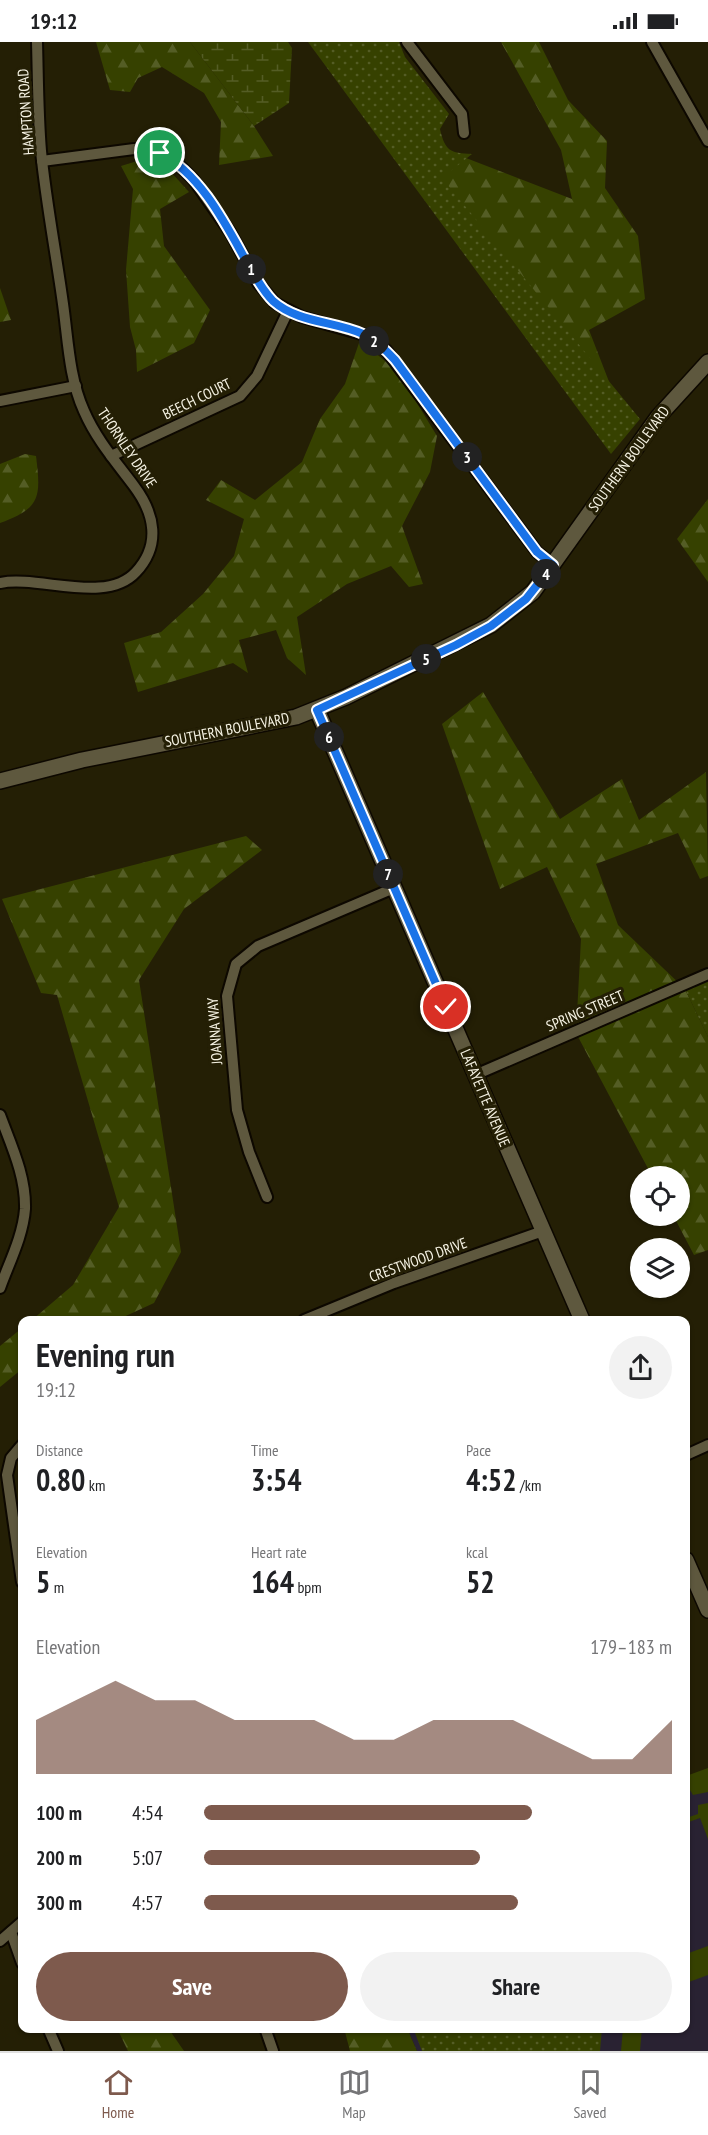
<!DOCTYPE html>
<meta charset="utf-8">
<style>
:root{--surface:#fff;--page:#f2f2f2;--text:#202124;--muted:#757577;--line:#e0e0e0;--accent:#7e5a4d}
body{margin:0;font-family:"PT Sans Narrow",sans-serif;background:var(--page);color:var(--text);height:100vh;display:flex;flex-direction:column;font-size:22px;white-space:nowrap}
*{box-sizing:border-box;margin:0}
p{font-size:20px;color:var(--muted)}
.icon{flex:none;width:33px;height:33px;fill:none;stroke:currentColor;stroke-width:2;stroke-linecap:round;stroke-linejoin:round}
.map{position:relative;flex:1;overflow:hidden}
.side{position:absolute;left:18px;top:1274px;width:672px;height:717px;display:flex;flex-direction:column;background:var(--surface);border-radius:12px;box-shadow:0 2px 4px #0004}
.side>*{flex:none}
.buttons{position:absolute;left:630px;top:1124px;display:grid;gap:12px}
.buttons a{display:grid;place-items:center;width:60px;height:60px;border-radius:50%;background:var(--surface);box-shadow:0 2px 4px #0004;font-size:30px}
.pin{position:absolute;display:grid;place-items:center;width:51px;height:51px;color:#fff;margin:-26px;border:3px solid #fff;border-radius:50%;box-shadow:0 2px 6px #0007}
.km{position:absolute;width:30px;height:30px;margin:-15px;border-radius:50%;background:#222;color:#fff;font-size:16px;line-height:30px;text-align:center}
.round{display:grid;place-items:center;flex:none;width:63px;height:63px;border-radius:32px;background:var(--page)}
.summary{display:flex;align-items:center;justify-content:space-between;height:102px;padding:0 18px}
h1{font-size:33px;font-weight:700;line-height:45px}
.figures{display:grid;grid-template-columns:repeat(3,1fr);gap:9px;height:102px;padding:6px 18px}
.figures div{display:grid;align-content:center}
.figures b{font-size:30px;font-weight:700}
.figures small{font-size:16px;font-weight:400}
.figures p{font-size:16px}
.chart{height:168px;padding:12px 18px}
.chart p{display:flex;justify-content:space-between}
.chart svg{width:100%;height:108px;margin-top:6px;fill:var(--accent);opacity:.7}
.action{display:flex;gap:12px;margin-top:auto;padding:12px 18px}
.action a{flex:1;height:69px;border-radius:36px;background:var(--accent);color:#fff;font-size:24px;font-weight:700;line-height:69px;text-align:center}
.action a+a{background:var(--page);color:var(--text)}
ul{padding:0 18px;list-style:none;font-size:20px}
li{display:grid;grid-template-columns:96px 72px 1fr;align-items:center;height:45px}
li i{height:15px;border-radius:8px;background:var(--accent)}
.status{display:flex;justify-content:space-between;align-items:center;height:42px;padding:0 30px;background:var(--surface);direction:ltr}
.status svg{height:16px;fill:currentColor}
.tabs{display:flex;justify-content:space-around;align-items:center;height:84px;border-top:2px solid var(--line);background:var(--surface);font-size:16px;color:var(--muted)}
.tabs a{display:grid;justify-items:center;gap:3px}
.tabs .on{color:var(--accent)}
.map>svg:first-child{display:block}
</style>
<div class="status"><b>19:12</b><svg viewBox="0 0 49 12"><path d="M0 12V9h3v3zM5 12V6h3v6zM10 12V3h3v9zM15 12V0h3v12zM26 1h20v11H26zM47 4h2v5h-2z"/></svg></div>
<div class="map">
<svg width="708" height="2009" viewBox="0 0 708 2009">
<defs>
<pattern id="forest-firs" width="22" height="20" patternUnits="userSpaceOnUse" patternTransform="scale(1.5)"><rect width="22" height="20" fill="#364100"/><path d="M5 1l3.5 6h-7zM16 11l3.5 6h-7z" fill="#545d25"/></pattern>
<pattern id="wetland-marsh" width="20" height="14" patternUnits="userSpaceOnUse" patternTransform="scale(1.5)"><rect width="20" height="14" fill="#364100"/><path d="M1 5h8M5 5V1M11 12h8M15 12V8" fill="none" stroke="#545d25"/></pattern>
<pattern id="park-dots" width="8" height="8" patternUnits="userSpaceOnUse" patternTransform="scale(1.5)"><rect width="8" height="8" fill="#364100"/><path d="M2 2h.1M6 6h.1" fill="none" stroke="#545d25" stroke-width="1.8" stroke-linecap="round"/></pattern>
</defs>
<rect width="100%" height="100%" fill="#241f05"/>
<polygon fill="#292232" points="708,1737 708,2009 417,2009 407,1986 686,1986 686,1746"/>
<g fill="#364100">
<polygon points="708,1726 708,1750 693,1753 688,1745 686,1746 686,1734"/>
<polygon points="708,1761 708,1797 700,1776 686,1781 686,1776 698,1772 698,1763"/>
<polygon points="708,1904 708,1933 689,1940 686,1932 686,1912"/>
<polygon points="623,1986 642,1986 640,2009 621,2009"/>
</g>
<g fill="url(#forest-firs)">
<polygon points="96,0 190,0 254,84 273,114 219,123 221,80 204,51 162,25 138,36 130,50 110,48"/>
<polygon points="501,0 539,0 568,58 607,99 605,146 638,194 645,257 589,288 620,368 502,251 422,99 572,157 561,108"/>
<polygon points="161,119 189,150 160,167 164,204 210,268 194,301 137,330 136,308 130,285 126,228 133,147 121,124 134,120"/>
<polygon points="0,246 11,278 0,280"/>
<polygon points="360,298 398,330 437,394 430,430 402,484 423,542 409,545 391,524 347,542 297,575 306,633 287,616 276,588 239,598 248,631 233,621 138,650 124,601 161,590 203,552 234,514 244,477 206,458 221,438 255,458 302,420 320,377 345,342"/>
<path d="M 25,412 L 36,414 C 41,455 41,466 0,481 L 0,422 Z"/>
<polygon points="708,457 708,540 677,497"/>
<polygon points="483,650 560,777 622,737 639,778 706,730 708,834 700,837 678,791 596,822 618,883 685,947 708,995 708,1208 694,1213 673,1173 680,1173 680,1134 652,1134 576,991 581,897 547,825 500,847 442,682"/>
<polygon points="246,794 262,808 184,867 139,938 181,1210 154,1261 117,1278 32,1278 73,1243 119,1165 57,953 41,951 2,857"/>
<polygon points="22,1286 22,1327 0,1345 0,1304"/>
<polygon points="117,1986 168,1986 184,2009 128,2009"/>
<polygon points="344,1986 407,1986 417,2009 350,2009"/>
</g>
<polygon fill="url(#wetland-marsh)" points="190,0 288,0 292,6 289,61 254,84"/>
<g fill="url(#park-dots)">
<path d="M 308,0 L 399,0 L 405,15 L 449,72 L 440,87 C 445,109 450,111 472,112 L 442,136 L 640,377 L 611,412 Z"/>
<polygon points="708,937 708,995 685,947"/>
<polygon points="413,1986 602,1986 600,2009 422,2009"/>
</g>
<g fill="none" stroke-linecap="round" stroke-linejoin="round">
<g stroke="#0d0800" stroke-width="14">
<g id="street">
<polyline points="407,0 462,72 464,91"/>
<polyline points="652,0 708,99"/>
<polyline points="42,119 134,107 160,111 175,119 193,137 230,190 258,241 275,261 302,275 365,293 386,308 537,510 553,523"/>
<polyline points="0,359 76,344"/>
<polyline points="111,414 240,354 257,334 288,269"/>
<path d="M 0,541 C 39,533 106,563 136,530 C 161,503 155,472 134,444 C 116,420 96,397 84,369 C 69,336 68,297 63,262 C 56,211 46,160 41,109 C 38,73 38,36 37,0"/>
<polyline points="475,1033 708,932"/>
<path d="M 0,1073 C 11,1103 26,1134 25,1167 C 23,1194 9,1221 0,1246"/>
<polyline points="267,1155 249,1110 237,1068 227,954 236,922 258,904 394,846"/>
<polyline points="304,1278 394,1241 543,1189"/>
<polyline points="22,1403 11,1416 7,1433 22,1540"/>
<polyline points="686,1413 708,1403"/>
<polyline points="11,1890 22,1921"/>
<polyline points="0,1899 22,1880"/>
<polyline points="48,1986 58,2009"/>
<polyline points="265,1986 273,2009"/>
</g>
</g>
<g stroke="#0d0800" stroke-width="18">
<g id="secondary">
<polyline points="317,668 582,1278"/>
<polyline points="0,739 82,718 296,675 346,655 491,583 533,550 658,375 708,320"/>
<polyline points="686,1518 708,1568"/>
</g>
</g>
<use href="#street" stroke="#5e583e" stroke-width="10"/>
<use href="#secondary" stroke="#5e583e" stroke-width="15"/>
</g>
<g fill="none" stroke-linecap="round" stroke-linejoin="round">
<g stroke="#fff" stroke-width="12">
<path id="route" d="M 160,111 C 200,132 224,179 245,217 C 254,232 261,247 273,259 C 298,281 334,279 363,292 C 375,298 386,308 395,318 L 537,510 L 553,523 L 526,557 L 491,584 L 456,603 L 317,668 L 446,965"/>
</g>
<use href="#route" stroke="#1a73e8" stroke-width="8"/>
</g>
<g text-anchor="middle" stroke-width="6" stroke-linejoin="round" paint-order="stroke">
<g font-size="15" fill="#f6f3e4" stroke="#241f05">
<text transform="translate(26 70) rotate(-94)" y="5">HAMPTON ROAD</text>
<text transform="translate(197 357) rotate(-26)" y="5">BEECH COURT</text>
<text transform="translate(127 406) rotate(56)" y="5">THORNLEY DRIVE</text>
<text transform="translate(629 417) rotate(-54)" y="5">SOUTHERN BOULEVARD</text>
<text transform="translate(227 688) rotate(-11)" y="5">SOUTHERN BOULEVARD</text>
<text transform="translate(585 969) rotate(-23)" y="5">SPRING STREET</text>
<text transform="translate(215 989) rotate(-94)" y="5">JOANNA WAY</text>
<text transform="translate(485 1056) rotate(67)" y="5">LAFAYETTE AVENUE</text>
<text transform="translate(418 1218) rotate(-20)" y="5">CRESTWOOD DRIVE</text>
</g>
</g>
</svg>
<div class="buttons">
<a><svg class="icon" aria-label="locate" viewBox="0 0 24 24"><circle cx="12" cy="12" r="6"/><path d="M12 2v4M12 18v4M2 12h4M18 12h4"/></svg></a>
<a><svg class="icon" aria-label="layers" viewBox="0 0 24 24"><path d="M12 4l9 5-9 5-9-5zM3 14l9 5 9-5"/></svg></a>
</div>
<div class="pin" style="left:160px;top:111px;background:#1e9e55"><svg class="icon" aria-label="arrive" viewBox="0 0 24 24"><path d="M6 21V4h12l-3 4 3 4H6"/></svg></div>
<div class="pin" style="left:446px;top:965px;background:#d93025"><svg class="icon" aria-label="check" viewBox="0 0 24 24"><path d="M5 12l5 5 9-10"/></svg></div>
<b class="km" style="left:251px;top:227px">1</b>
<b class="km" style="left:374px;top:299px">2</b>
<b class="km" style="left:467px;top:415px">3</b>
<b class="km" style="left:546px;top:532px">4</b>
<b class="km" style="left:426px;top:617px">5</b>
<b class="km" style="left:329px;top:695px">6</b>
<b class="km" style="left:388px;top:832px">7</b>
<section class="side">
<div class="summary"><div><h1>Evening run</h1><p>19:12</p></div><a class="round"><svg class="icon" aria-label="share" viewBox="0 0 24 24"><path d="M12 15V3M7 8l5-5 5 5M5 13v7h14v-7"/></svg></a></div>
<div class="figures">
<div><p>Distance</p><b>0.80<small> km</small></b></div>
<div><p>Time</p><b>3:54</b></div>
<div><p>Pace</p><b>4:52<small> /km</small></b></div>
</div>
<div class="figures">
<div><p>Elevation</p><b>5<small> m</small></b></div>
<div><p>Heart rate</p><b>164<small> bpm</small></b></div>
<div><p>kcal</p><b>52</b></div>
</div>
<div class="chart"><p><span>Elevation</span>179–183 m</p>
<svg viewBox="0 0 160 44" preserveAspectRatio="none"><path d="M0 44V22L10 14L20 6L30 14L40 14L50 22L60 22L70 22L80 30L90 30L100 22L110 22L120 22L130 30L140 38L150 38L160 22V44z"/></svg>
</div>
<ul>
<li><b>100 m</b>4:54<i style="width:70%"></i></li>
<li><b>200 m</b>5:07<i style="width:59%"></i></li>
<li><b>300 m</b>4:57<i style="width:67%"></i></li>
</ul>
<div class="action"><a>Save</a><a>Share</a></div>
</section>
</div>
<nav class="tabs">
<a class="on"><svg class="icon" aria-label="home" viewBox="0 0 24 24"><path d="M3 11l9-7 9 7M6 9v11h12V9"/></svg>Home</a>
<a><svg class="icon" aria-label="map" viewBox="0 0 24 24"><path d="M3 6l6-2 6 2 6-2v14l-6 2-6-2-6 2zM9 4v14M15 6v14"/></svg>Map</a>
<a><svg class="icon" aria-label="saved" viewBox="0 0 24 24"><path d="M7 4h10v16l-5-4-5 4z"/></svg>Saved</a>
</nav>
